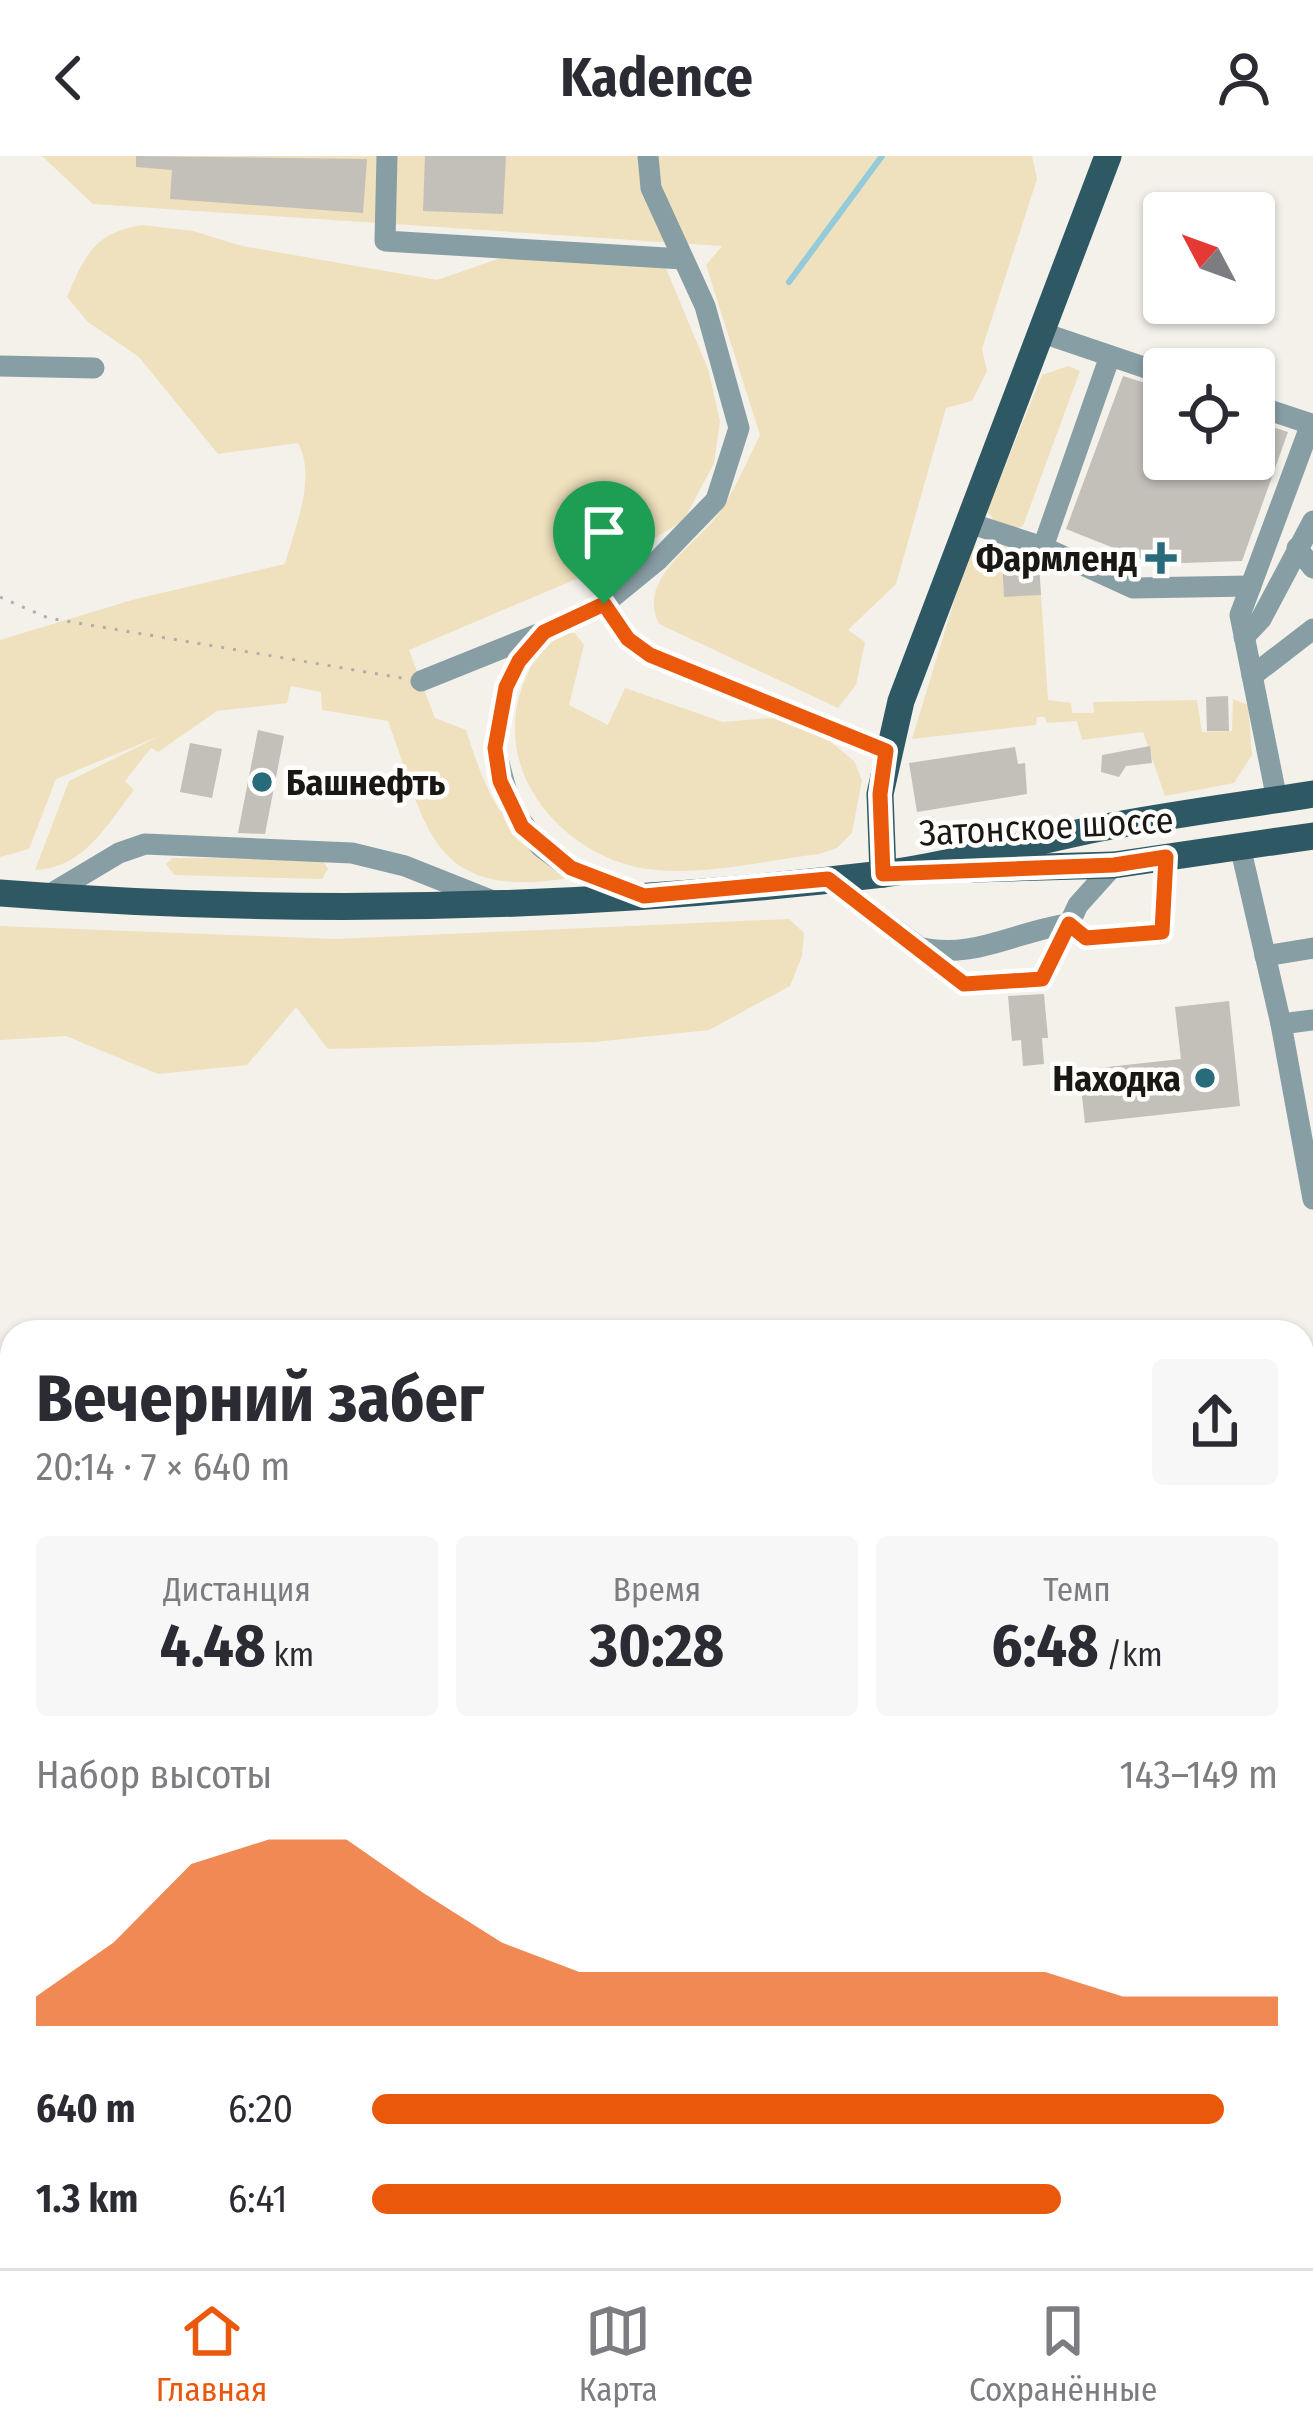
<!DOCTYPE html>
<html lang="ru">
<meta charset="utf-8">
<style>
:root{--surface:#fff;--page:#f7f7f7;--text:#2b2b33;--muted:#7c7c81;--line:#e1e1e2;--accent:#ea580c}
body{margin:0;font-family:"Fira Sans Condensed",sans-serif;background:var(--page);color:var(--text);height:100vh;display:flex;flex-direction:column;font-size:45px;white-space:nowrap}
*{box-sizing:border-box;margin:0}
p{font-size:39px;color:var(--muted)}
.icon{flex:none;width:66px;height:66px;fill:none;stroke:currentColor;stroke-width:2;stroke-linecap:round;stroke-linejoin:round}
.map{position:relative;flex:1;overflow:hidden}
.side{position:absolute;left:0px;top:1164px;width:1314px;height:948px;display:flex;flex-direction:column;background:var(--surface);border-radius:36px 36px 0 0;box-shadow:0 3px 9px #0004}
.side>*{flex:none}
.needle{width:78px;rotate:311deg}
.buttons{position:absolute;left:1143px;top:36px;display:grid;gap:24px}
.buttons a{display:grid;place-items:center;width:132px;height:132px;border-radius:12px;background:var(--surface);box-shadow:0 3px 9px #0004;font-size:60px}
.pin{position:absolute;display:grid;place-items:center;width:102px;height:102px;color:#fff;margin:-123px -51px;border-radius:50% 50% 50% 0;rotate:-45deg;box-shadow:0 0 12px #0007}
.pin .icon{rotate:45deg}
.round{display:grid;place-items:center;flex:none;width:126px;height:126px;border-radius:12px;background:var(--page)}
.summary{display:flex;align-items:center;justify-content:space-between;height:204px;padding:0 36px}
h1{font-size:66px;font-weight:700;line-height:90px}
.metrics{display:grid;grid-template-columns:repeat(3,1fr);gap:18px;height:204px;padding:12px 36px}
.metrics div{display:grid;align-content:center;border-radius:12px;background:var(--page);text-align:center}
.metrics b{font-size:60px;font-weight:700}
.metrics small{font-size:33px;font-weight:400}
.metrics p{font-size:33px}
.chart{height:336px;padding:24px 36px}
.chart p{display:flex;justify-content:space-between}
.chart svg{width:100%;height:216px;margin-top:12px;fill:var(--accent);opacity:.7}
ul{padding:0 36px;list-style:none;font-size:39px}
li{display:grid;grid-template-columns:192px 144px 1fr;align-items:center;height:90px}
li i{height:30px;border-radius:15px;background:var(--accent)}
header{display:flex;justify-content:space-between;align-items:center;height:156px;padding:0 36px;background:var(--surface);font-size:54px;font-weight:700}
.menu{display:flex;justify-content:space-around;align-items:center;height:168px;border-top:3px solid var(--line);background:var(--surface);font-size:33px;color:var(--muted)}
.menu a{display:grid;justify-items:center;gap:6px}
.menu .active{color:var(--accent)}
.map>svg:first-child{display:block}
</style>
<header><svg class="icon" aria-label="back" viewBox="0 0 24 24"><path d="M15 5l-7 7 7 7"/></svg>Kadence<svg class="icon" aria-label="person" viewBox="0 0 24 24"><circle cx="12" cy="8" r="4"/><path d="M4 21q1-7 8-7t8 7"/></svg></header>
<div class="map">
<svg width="1313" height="2112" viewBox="0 0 1313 2112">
<rect width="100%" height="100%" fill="#f3f1ea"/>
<g fill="#efe1bd">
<path d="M 42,0 L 1032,0 L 1037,23 L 982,193 L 987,215 L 972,245 L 946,252 L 896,428 L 848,474 L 865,486 L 856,529 L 838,552 L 659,468 C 636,422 696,390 719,357 C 735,334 747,305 760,279 L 706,109 L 722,90 L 93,48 Z"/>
<path d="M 142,69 L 193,75 L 242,90 L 437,124 L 547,86 L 647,93 L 665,110 L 708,213 L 720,265 L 714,307 L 684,364 L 616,406 L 409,494 L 435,562 L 466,574 C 489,646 506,679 569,722 C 429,745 427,670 388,565 L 322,554 L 321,536 L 291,530 L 287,547 L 217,555 L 158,596 L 151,592 L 125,625 L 134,634 C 106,670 84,712 35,714 L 69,625 L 160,580 L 56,623 L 29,693 L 0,701 L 0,484 L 132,444 L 285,408 C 295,371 317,321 298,287 L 218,298 L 139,201 L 88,166 L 67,141 C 85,99 94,77 142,69 Z"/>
<polygon points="1068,210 1080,215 1023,370 1016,373 994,364 987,355 1042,219"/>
<polygon points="988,384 1038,402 1002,406 1004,440 1041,439 1048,544 1071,547 1072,557 1094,557 1093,546 1197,544 1202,576 1232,575 1233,543 1248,549 1252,599 1234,627 1165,640 1143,576 1082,584 1077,565 1047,567 1045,561 1037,561 1036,569 912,583 970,393"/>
<path d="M 564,476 L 575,477 L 584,489 L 569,549 L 608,569 L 625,532 L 723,566 L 783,561 L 831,586 L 854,605 L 862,624 L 852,677 L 837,692 L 819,698 C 761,705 692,723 636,711 C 554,692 489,608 525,524 C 533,504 544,486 564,476 Z"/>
<polygon points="172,702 322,703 328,713 322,723 174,719 166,708"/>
<polygon points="789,763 804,777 802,800 790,830 709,874 595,886 328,893 296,851 247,909 158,918 66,880 0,884 0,770 336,783"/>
<polygon points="12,1644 12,2100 62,2100 53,2112 0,2112 0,1650"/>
</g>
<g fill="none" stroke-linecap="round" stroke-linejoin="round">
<polyline stroke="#94cbda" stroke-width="6" points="789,126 882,0"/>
</g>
<g fill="#c3c0ba">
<polygon points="136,0 367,3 363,57 170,43 172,14 136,11"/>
<polygon points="425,0 506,0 503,58 423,55"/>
<polygon points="1123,220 1164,233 1164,303 1254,303 1254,265 1288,276 1242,405 1154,408 1066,373"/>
<polygon points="1002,406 1039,406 1041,439 1004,441"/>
<polygon points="1228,540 1229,575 1207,575 1206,541"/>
<polygon points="258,574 284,580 265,678 238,677"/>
<polygon points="190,587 222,593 212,642 180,636"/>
<polygon points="1150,590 1152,607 1126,610 1119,621 1101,616 1102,599"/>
<polygon points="1015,591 1018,608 1025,607 1027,638 917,656 909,607"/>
<polygon points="1044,838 1048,882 1042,882 1044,908 1023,910 1021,884 1012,885 1008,840"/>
<polygon points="1229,845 1240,950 1085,967 1079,914 1181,903 1175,851"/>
</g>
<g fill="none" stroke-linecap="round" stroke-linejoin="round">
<polyline stroke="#b1afa9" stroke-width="3" stroke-dasharray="3 9" stroke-linecap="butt" points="0,441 48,462 402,522"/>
<g stroke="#879ea4" stroke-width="21">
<polyline points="387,0 385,85 683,103"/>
<polyline points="1040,176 1164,218"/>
<polyline points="0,210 94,212"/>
<polyline points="1254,249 1311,268 1240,459 1277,644"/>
<polyline points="966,366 1043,391 1110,200"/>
<polyline points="1043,391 1133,432 1251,430"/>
<polyline points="1297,392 1313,412"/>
<polyline points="604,448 628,483 650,499 886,595"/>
<polyline points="1244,481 1261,463 1313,365"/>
<polyline points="1252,520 1313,473"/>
<polyline points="421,525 538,478"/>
<polyline points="1240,690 1281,868 1313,1043"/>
<path d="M 828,723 L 919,791 C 971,805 1019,774 1069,768 L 1086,782 L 1162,776 L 1166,701"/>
<polyline points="639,738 571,713 541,691 511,652 495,592 505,531 519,505 544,476 604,448 659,403 716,344 739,272 705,150 651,32 648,0"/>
<polyline points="47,740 119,697 145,688 352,697 405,710 493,745"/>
<polyline points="924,795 964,828 1043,823 1078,749 1114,709"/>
<polyline points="1265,800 1313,792"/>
<polyline points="1281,868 1313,864"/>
<polyline points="0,1228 12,1235"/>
<polyline points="1302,1489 1313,1479"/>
<polyline points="450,2100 462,2112"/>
<polyline points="643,2112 655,2100"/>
</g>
<g stroke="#2e5964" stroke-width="27">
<polyline points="974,713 1114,709 1313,680"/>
<polyline points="883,718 880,638 901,545 1108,0"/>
<path d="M 0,737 C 293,760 591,753 883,718 C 958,708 1032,685 1106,671 C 1174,658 1244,649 1313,638"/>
</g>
</g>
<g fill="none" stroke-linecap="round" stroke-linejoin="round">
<g stroke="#fff" stroke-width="24">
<polygon id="route" points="604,448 628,483 650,499 886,595 880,638 883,718 1114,709 1166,701 1162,776 1086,782 1069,768 1042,823 964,828 828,723 644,740 571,712 522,671 500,625 495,592 506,531 519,505 544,476"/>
</g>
<use href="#route" stroke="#ea580c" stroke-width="15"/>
</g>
<g fill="#286c7c" stroke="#fffefd" stroke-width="4.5">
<path d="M1155 384h12v12h12v12h-12v12h-12v-12h-12v-12h12z"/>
<circle cx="262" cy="626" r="12"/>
<circle cx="1205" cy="922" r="12"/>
</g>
<g text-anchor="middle" stroke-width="9" stroke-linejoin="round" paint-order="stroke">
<g font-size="36" font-weight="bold" fill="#191815" stroke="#fffefd" text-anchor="end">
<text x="1137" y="415">Фармленд</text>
<text x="286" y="639" text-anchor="start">Башнефть</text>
<text x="1181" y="935">Находка</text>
</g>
<g font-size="36" fill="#191815" stroke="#fffefd">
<text transform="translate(1046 670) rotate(-3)" y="13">Затонское шоссе</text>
</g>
</g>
</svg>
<div class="buttons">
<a><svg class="needle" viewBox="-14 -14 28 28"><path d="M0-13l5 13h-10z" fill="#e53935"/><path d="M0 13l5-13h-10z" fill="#7c7c81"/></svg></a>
<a><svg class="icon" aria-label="locate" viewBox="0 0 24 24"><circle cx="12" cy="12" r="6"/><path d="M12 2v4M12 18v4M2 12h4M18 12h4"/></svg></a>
</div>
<div class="pin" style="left:604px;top:448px;background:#1e9e55"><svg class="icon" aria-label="arrive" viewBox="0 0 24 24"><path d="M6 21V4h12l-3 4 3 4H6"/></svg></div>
<section class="side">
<div class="summary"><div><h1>Вечерний забег</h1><p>20:14 · 7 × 640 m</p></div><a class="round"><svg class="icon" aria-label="share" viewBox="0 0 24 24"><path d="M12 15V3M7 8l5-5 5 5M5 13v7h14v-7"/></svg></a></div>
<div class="metrics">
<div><p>Дистанция</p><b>4.48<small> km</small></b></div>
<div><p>Время</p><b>30:28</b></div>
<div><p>Темп</p><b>6:48<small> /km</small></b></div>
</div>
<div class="chart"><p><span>Набор высоты</span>143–149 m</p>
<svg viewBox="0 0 160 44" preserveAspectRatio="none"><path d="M0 44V38L10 27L20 11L30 6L40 6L50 17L60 27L70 33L80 33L90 33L100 33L110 33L120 33L130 33L140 38L150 38L160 38V44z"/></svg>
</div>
<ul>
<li><b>640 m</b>6:20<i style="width:94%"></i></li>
<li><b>1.3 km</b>6:41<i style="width:76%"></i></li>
</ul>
</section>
</div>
<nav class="menu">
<a class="active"><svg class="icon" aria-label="home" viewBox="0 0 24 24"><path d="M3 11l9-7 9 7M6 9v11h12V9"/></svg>Главная</a>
<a><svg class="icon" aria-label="map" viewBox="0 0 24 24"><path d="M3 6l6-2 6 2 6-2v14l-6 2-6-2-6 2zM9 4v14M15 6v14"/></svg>Карта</a>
<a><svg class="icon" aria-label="saved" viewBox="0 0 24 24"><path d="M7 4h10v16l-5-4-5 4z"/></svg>Сохранённые</a>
</nav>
